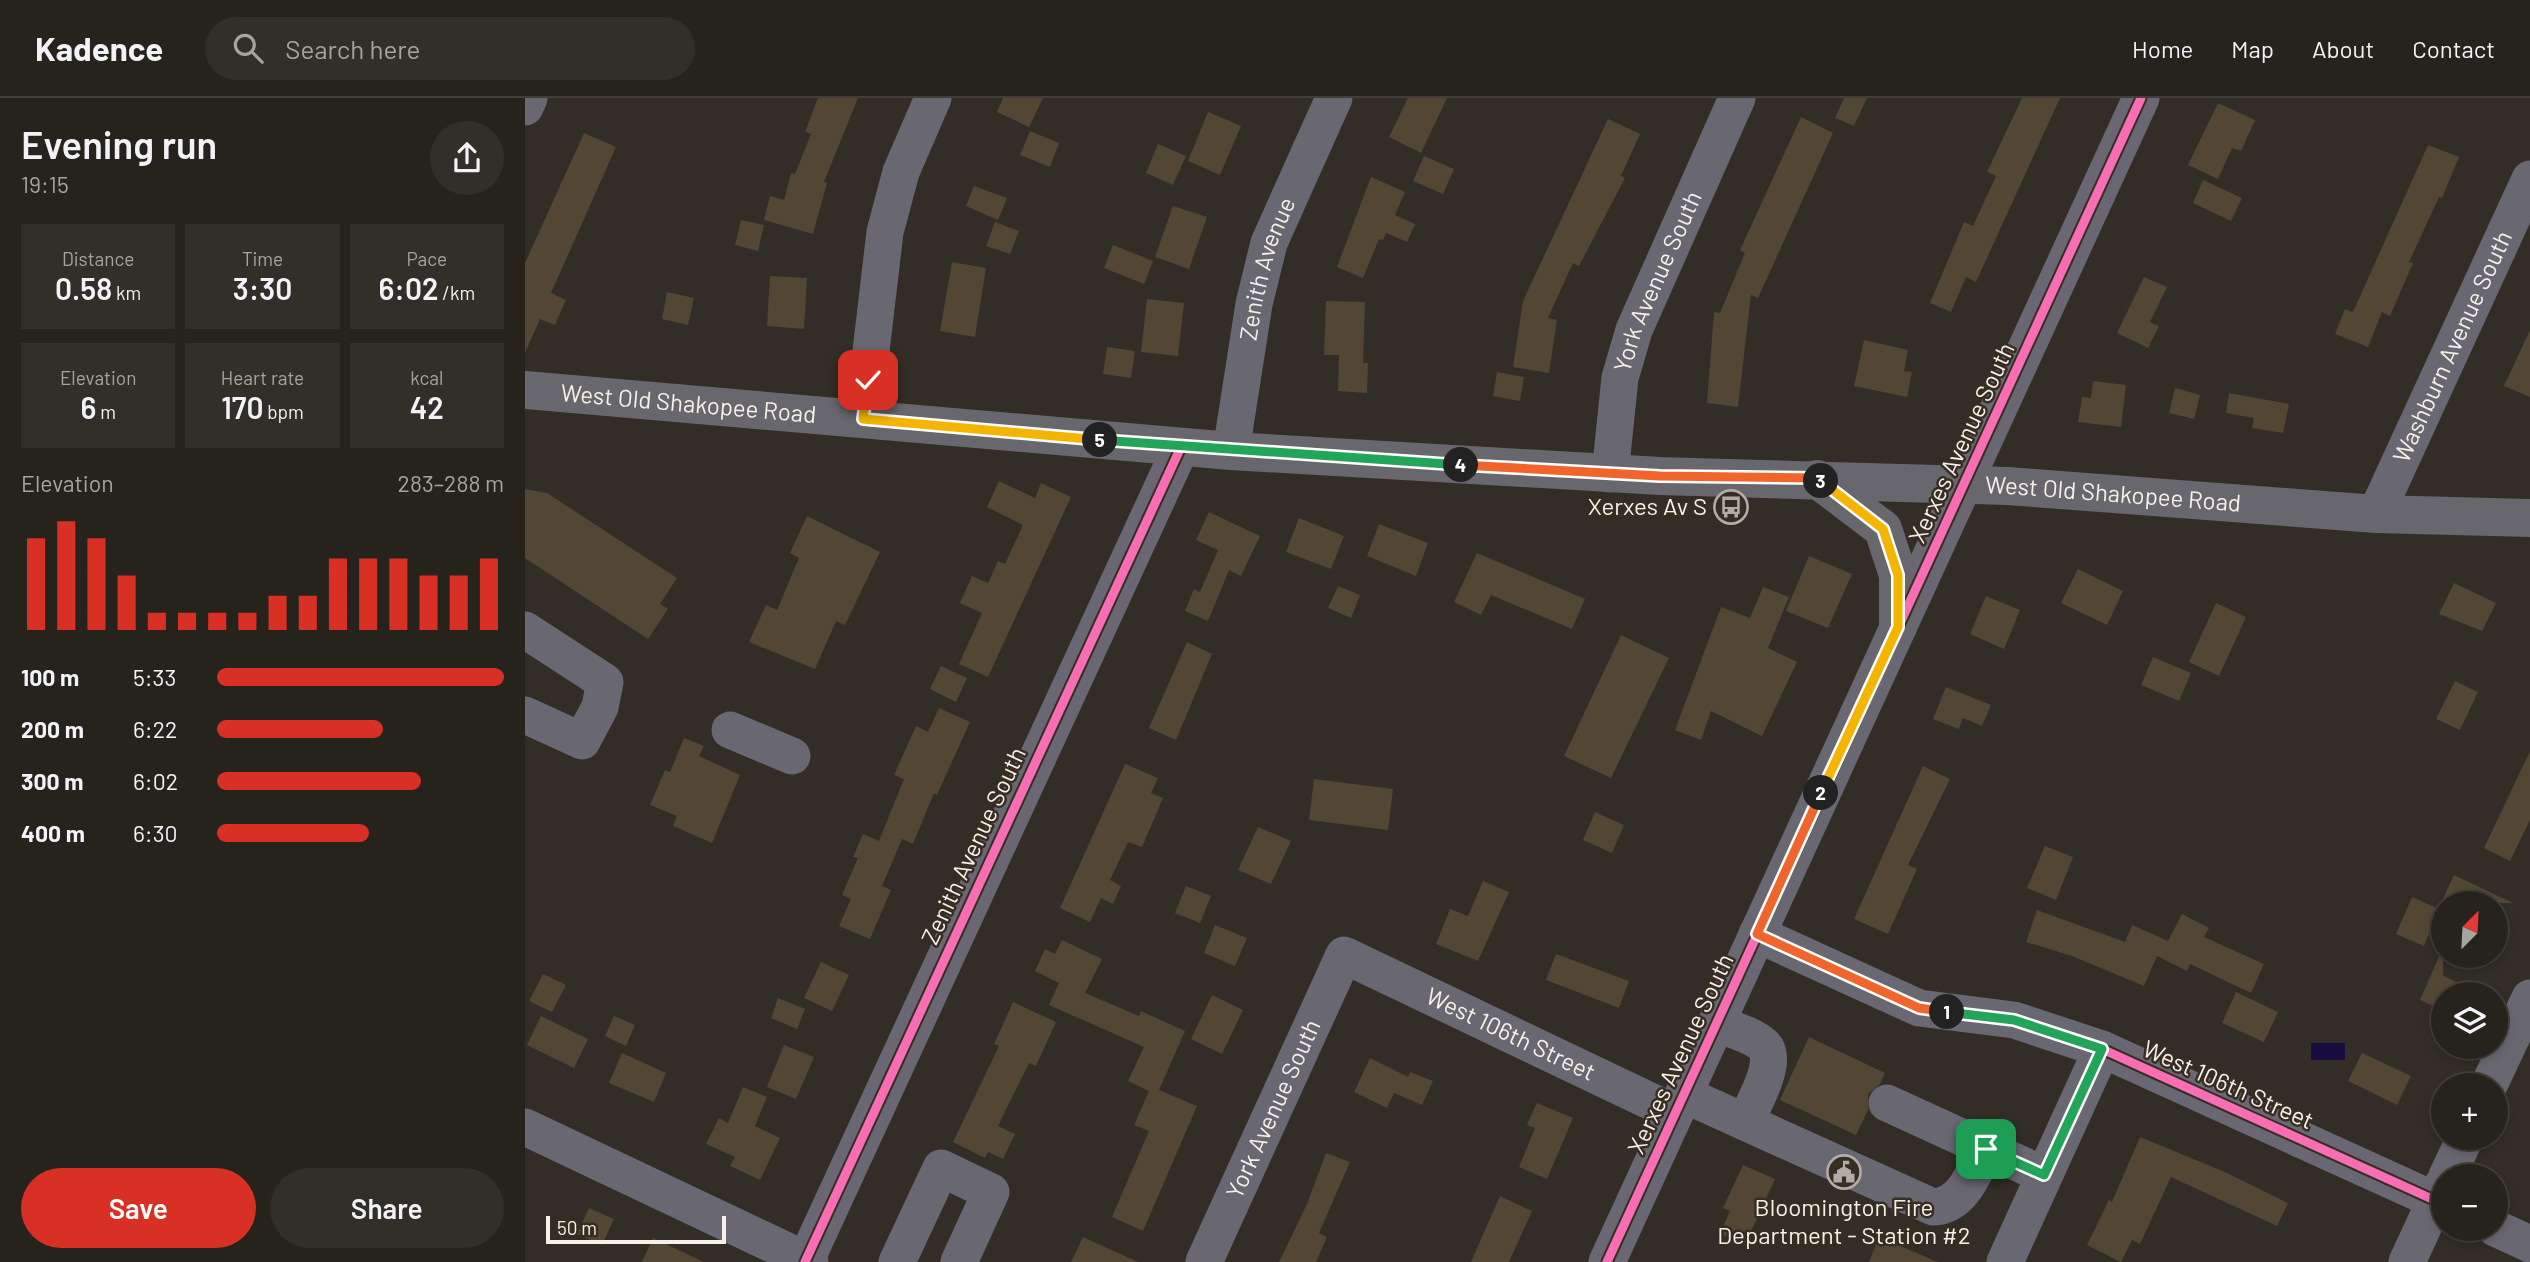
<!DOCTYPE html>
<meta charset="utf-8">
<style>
:root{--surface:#26221c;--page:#322f29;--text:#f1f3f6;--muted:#a4a4a3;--line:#423f3b;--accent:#d93025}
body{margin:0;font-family:Barlow,sans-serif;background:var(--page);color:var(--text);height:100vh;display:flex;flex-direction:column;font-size:26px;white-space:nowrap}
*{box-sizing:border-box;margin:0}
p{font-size:23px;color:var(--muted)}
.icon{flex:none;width:38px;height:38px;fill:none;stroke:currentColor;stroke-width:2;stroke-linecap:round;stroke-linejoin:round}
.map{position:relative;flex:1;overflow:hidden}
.details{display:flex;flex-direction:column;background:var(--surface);width:525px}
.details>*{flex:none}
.needle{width:46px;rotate:24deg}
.tools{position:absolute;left:1906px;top:793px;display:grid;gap:14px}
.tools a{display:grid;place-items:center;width:77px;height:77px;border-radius:50%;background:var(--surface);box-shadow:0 4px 10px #0003,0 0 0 2px var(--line);font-size:35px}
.scale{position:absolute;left:21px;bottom:18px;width:180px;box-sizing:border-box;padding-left:7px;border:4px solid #f6f0e9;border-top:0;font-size:19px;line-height:24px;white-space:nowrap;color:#f6f0e9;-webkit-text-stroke:5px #362e22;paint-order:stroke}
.pin{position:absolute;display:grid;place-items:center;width:60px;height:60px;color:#fff;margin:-30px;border-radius:14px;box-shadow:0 4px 10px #0006}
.km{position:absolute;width:35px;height:35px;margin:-18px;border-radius:50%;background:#222;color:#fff;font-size:19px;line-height:35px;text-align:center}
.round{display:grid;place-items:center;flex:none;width:74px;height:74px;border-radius:37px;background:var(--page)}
.overview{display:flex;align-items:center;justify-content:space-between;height:119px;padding:0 21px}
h1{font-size:38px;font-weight:600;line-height:52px}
.metrics{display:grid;grid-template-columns:repeat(3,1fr);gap:10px;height:119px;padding:7px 21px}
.metrics div{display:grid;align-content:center;border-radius:0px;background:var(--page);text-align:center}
.metrics b{font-size:30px;font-weight:600}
.metrics small{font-size:19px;font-weight:400}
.metrics p{font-size:19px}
.chart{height:196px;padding:14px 21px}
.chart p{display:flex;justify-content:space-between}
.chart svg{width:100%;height:126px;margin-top:7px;stroke:var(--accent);stroke-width:6}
.button{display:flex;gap:14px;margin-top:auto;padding:14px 21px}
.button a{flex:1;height:80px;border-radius:42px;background:var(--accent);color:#fff;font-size:28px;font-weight:600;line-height:80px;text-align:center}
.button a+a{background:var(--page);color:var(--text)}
ul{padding:0 21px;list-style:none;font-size:23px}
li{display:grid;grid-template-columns:112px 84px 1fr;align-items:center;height:52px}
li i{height:18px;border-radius:9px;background:var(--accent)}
header{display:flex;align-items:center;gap:42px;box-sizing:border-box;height:98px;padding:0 35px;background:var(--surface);border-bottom:2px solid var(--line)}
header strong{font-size:33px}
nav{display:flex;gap:38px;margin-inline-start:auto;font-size:24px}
.search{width:490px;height:63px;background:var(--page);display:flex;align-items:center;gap:18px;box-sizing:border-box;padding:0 24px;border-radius:38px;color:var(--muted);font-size:26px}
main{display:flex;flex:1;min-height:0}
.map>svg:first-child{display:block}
</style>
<header>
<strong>Kadence</strong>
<div class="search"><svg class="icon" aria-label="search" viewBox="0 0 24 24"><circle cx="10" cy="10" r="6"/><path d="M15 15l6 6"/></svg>Search here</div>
<nav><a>Home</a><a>Map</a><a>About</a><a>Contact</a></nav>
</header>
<main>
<section class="details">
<div class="overview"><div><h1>Evening run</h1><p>19:15</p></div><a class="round"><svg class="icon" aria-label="share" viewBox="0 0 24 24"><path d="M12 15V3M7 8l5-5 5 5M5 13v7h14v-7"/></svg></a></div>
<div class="metrics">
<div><p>Distance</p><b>0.58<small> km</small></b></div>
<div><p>Time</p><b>3:30</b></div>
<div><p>Pace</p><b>6:02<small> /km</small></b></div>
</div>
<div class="metrics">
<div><p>Elevation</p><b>6<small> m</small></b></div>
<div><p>Heart rate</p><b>170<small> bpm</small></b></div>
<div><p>kcal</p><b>42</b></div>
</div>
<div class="chart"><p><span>Elevation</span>283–288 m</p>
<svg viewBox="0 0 160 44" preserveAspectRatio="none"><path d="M5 44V12M15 44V6M25 44V12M35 44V25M45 44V38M55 44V38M65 44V38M75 44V38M85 44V32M95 44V32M105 44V19M115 44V19M125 44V19M135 44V25M145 44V25M155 44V19"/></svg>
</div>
<ul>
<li><b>100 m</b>5:33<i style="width:100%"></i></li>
<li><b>200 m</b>6:22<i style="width:58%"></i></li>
<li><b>300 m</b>6:02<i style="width:71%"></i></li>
<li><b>400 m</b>6:30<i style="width:53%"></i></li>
</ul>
<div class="button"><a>Save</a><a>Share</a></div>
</section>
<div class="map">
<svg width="2005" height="1164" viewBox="0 0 2005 1164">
<rect width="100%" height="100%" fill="#322d26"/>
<rect fill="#170c42" x="1786" y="945" width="34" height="17"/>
<g fill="#514734">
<polygon points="293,0 333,0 299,84 302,85 288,136 239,122 245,98 259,102 266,75 270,76 286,36 280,34"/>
<polygon points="478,0 518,0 504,29 472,14"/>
<polygon points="883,0 922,0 896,55 864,39"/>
<polygon points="1319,0 1342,0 1329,28 1310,20"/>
<polygon points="1497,0 1535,0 1451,184 1441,179 1426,214 1405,205 1439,124 1448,128 1471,78 1462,74"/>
<polygon points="1693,5 1730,22 1716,53 1707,50 1693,81 1663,67"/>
<polygon points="683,14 716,28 695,77 663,63"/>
<polygon points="1276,19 1308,35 1233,200 1226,197 1213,309 1182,305 1189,214 1195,215 1220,155 1215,152"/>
<polygon points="1083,21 1115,36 1096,78 1100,80 1054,168 1048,165 1023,220 1032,222 1024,275 988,269 998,203"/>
<polygon points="505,33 534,45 525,69 495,57"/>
<polygon points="59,35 91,49 26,195 41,202 30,227 15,221 0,255 0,165"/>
<polygon points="633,46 661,58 648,87 621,75"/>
<polygon points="1903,47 1934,59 1917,100 1914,99 1884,164 1888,165 1865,218 1857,214 1843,249 1810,236 1820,211 1828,214"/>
<polygon points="899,58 929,71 918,96 888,83"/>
<polygon points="846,79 880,94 870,117 890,126 882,144 861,135 858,142 854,141 838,180 812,169"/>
<polygon points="1678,82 1717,100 1706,123 1668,105"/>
<polygon points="449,88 482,100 473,122 441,108"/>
<polygon points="648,108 682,119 664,171 630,159"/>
<polygon points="216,122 239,127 233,153 210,147"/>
<polygon points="470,124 494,133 485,156 461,148"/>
<polygon points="588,147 628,163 619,186 579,170"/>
<polygon points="427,164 461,170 450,239 415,233"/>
<polygon points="245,178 282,180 279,231 242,228"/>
<polygon points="1619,179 1642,189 1625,224 1634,228 1623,250 1592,235"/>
<polygon points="142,194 169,200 163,227 137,221"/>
<polygon points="622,201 659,205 653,258 616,254"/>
<polygon points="801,203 840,204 838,265 843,265 842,295 813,293 814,257 799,257"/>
<polygon points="2005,232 2005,299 1979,288"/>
<polygon points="1339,242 1383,252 1379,273 1387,274 1382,299 1329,288"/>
<polygon points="582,249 610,253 606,280 578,276"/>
<polygon points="972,274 999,279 995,303 968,298"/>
<polygon points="1568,283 1601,287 1596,329 1553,324 1557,299 1566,300"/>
<polygon points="1650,290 1675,297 1669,321 1644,315"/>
<polygon points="1704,295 1764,306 1758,335 1727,330 1729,320 1701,315"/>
<polygon points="474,383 510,400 516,385 546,399 463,579 434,566 457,515 435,505 447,478 463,485 473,463 480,466 498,427 462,409"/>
<polygon points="0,391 22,395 152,480 135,506 143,511 123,541 0,460"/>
<polygon points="684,414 735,438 716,478 704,472 683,523 660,513 669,491 675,494 693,452 671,442"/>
<polygon points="282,418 355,454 320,527 311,523 290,571 224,544 241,507 252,512 274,460 265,455"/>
<polygon points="774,420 819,438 806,471 761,454"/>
<polygon points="854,426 903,445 891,478 842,458"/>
<polygon points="952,455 1060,501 1047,531 966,497 956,517 929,504"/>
<polygon points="1284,458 1327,476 1303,530 1261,513"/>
<polygon points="1553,471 1598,493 1582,527 1536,505"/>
<polygon points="1929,485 1971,505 1957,533 1914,516"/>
<polygon points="813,488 835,497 826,520 803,510"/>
<polygon points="1238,489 1264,499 1243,550 1272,564 1237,638 1186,613 1176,642 1150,632 1196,509 1225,520"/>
<polygon points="1461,498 1495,512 1479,551 1445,536"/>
<polygon points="1691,505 1721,519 1694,578 1664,564"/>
<polygon points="1096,537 1144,560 1086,680 1039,658"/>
<polygon points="662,544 687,556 651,642 624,630"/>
<polygon points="1628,559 1666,575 1654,603 1616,587"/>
<polygon points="416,568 442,580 431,604 405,591"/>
<polygon points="1930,583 1953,594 1935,632 1911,621"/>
<polygon points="1421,589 1466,607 1457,628 1438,620 1434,631 1408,621"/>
<polygon points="414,610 445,624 412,697 409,695 388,746 377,741 357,788 366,792 345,841 314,828 326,801 317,797 333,760 328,759 338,736 354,743 379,681 369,677 391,628 403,634"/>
<polygon points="159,640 179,648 174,658 215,677 187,745 148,728 152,718 125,707 140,672 145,674"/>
<polygon points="2005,653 2005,722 1985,763 1959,750"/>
<polygon points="600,666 633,680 626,695 638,700 617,749 603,744 585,782 596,788 588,806 576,800 565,824 535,810"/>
<polygon points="1398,668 1425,681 1383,767 1392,771 1363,836 1329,821"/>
<polygon points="789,681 868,691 863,732 784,722"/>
<polygon points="1070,714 1099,727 1087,755 1058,742"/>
<polygon points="733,729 766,743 746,786 713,772"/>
<polygon points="1520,748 1548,759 1531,802 1502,790"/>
<polygon points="1929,777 1948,786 1988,805 1916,805"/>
<polygon points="958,783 984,794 953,863 911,846 925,811 943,818"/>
<polygon points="661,788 686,798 675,825 650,815"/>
<polygon points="1887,799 1914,811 1899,848 1871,836"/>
<polygon points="1512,812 1600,844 1607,827 1643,843 1657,816 1684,830 1679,839 1739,866 1726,895 1665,866 1662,873 1632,858 1619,888 1547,858 1501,844"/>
<polygon points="690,827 722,840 710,868 679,855"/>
<polygon points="537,842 577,861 560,895 614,918 616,913 660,933 634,992 672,1008 618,1133 587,1119 624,1033 609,1027 624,993 603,983 619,949 524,907 534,885 510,873 520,851 530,856"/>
<polygon points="1918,849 1918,878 1960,896 1918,896 1918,912 1895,902"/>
<polygon points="1031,856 1104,883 1094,910 1021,882"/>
<polygon points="296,864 324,877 307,913 279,900"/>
<polygon points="18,876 41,887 27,914 4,903"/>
<polygon points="1711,894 1753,914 1739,944 1697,925"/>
<polygon points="687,897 718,912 697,956 666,941"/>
<polygon points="253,900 280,911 272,931 246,920"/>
<polygon points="488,904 531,924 511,968 504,965 473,1028 490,1036 478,1061 463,1054 460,1060 428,1044 474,948 469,946"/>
<polygon points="16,918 63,941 49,970 2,947"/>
<polygon points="89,918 110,927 101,948 80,938"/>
<polygon points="1284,939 1360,975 1355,986 1343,996 1343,1012 1331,1037 1255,1002"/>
<polygon points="259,947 289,959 271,1001 242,989"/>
<polygon points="97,955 141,975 129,1004 84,985"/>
<polygon points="1837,955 1886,978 1872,1007 1823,983"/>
<polygon points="845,960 883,979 885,974 908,983 897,1007 869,995 862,1010 829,994"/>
<polygon points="218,989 242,999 230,1028 255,1040 235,1082 205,1068 210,1059 181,1046 194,1020 203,1025"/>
<polygon points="1012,1005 1048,1020 1022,1081 994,1069 1010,1030 1002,1027"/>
<polygon points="1615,1039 1700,1074 1763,1105 1752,1128 1646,1079 1615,1146 1607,1142 1596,1164 1562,1147 1584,1102 1587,1104"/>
<polygon points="801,1055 825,1064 794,1135 802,1139 791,1164 754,1164 782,1106"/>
<polygon points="1218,1067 1250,1081 1220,1147 1195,1136 1205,1113 1198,1110"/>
<polygon points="975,1098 1007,1113 984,1164 946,1164"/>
<polygon points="64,1110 89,1121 77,1147 52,1136"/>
<polygon points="558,1139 613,1164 546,1164"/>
<polygon points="1354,1139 1413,1164 1344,1164"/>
<polygon points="128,1140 179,1164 117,1164"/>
</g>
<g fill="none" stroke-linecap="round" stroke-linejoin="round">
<g stroke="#696872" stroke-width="37">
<polyline points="0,9 4,0"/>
<polyline points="338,321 360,134 376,74 408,0"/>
<path id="s1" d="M 706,353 L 729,206 L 744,145 L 809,0"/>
<path id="s2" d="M 1085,376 L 1095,280 L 1109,232 L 1212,0"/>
<path id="s3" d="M 1851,416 L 2005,81"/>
<polyline points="0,532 80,584 75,609 57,643 0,617"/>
<polyline points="205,632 267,658"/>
<polyline points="1232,836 1394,910 1489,922 1577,951 1918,1106"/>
<path d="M 1191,925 C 1205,931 1225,936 1237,946 C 1256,960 1228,1007 1220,1024"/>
<polyline points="1964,987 2005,900"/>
<path d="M 1158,996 L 1408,1109 C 1438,1108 1449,1074 1461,1051"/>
<polyline points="1362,1005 1519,1077"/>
<polyline points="0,1029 285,1164"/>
<polyline points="1922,1078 1940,1040"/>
<polyline points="1970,1130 2005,1146"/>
<polyline points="280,1164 656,349"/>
<polyline points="372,1164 416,1070 466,1094 434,1164"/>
<path id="s4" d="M 679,1164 L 819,857 L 1150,1015"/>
<polyline points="1082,1164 1616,0"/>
<polyline points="1480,1164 1577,951"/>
<polyline points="1882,1164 1918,1086"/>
</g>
<g stroke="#68676d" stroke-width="38">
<path id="s5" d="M 0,292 L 706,353 L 1135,378 L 1483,388 L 1851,416 L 2005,420"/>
<polyline points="1292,381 1358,431 1373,477 1373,529"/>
</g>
<g stroke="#362e22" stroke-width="13">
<g id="cycleway">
<polyline points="1232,836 1394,910 1489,922 1577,951 1918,1106"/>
<polyline points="280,1164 656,349"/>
<polyline points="1082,1164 1616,0"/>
</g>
</g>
<use href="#cycleway" stroke="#f96db3" stroke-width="9"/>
</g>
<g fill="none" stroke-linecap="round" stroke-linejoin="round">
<g stroke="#fff" stroke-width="14">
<polyline id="split-1" points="1422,914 1489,922 1577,951 1519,1077 1461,1051"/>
</g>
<g stroke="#fff" stroke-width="14">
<polyline id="split-2" points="1296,695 1232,836 1394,910 1422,914"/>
</g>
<g stroke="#fff" stroke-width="14">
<polyline id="split-3" points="1296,383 1358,431 1373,477 1373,529 1296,695"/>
</g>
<g stroke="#fff" stroke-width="14">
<polyline id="split-4" points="936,367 1135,378 1292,380 1296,383"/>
</g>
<g stroke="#fff" stroke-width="14">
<polyline id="split-5" points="575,342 936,367"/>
</g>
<g stroke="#fff" stroke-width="14">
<polyline id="split-6" points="343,282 338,321 575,342"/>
</g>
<use href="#split-1" stroke="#22a559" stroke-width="9"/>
<use href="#split-2" stroke="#f0652b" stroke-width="9"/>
<use href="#split-3" stroke="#f5b400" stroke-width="9"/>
<use href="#split-4" stroke="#f0652b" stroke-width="9"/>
<use href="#split-5" stroke="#22a559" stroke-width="9"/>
<use href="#split-6" stroke="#f5b400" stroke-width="9"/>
</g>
<defs>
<g id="bus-ring" transform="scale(1.75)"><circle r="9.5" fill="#362e22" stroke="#b1aca5" stroke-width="1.5"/><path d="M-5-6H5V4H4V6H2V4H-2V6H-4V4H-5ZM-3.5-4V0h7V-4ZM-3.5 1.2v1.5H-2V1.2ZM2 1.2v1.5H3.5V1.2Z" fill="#b1aca5"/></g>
<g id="civic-ring" transform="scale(1.75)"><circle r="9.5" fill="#362e22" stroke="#b1aca5" stroke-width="1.5"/><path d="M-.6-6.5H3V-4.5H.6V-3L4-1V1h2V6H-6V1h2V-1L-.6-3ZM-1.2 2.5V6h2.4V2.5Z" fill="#b1aca5"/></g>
</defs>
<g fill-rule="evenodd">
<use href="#bus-ring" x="1206" y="409"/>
<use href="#civic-ring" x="1319" y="1074"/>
</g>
<g text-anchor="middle" stroke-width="5" stroke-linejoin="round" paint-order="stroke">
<g font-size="24" fill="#f6f0e9" stroke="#362e22">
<text dy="8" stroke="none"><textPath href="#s1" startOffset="186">Zenith Avenue</textPath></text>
<text dy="8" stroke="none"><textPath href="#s2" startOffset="200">York Avenue South</textPath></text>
<text dy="8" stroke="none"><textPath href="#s3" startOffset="184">Washburn Avenue South</textPath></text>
<text dy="8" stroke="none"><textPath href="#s5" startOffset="164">West Old Shakopee Road</textPath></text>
<text transform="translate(1437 345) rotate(-65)" y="8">Xerxes Avenue South</text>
<text dy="8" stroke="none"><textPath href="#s5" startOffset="1592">West Old Shakopee Road</textPath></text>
<text transform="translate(449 748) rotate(-65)" y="8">Zenith Avenue South</text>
<text dy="8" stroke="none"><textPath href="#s4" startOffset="522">West 106th Street</textPath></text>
<text transform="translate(1156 956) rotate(-65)" y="8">Xerxes Avenue South</text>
<text transform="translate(1703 987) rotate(24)" y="8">West 106th Street</text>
<text dy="8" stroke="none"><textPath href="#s4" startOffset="168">York Avenue South</textPath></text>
</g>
<g font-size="24" fill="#f6f0e9" stroke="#362e22" text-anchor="end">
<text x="1182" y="417">Xerxes Av S</text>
<text x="1319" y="1118" text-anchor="middle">Bloomington Fire<tspan x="1319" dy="28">Department - Station #2</tspan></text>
</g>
</g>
</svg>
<div class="tools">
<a><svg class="needle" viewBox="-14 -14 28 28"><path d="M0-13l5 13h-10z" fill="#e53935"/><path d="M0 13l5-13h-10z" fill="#a4a4a3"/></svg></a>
<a><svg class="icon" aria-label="layers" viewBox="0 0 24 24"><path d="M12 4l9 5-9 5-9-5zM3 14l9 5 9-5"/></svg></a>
<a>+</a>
<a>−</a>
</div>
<div class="scale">50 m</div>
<div class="pin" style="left:1461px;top:1051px;background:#1e9e55"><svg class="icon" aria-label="arrive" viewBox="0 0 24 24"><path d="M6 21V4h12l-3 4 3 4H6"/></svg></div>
<div class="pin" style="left:343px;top:282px;background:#d93025"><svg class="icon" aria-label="check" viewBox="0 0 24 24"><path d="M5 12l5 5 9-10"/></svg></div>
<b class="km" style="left:1422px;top:914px">1</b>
<b class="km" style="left:1296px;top:695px">2</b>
<b class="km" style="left:1296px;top:383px">3</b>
<b class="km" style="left:936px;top:367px">4</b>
<b class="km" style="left:575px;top:342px">5</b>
</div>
</main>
